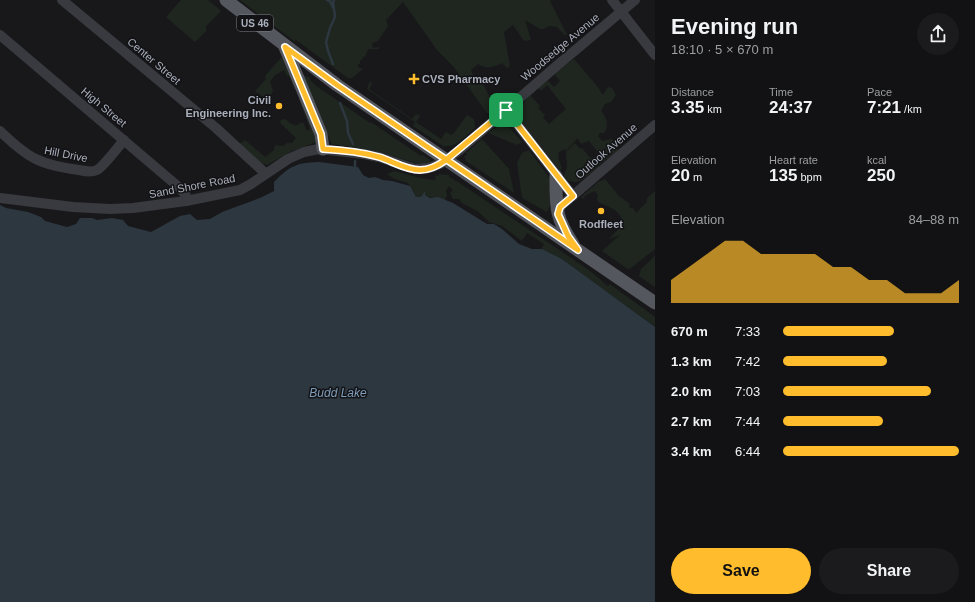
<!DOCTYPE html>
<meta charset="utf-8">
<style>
:root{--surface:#121214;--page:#1b1b1d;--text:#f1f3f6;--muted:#9c9ea0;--accent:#ffbc2c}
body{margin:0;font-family:Arial,sans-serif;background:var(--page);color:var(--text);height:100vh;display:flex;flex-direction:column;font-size:15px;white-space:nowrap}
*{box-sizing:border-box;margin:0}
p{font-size:13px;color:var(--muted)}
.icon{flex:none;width:22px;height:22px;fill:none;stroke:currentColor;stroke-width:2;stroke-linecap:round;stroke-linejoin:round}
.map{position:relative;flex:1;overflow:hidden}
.details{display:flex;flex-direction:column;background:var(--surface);width:320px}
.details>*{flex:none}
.pin{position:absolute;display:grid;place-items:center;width:34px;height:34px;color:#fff;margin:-17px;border-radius:8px;box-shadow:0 2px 6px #0006}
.round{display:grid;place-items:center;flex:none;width:42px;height:42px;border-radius:21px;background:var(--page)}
.overview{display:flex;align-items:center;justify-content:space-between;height:68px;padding:0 16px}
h1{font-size:22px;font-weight:800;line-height:30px}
.metrics{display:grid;grid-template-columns:repeat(3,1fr);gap:6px;height:68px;padding:4px 16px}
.metrics div{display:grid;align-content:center}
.metrics b{font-size:17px;font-weight:800}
.metrics small{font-size:11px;font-weight:400}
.metrics p{font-size:11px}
.chart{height:112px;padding:8px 16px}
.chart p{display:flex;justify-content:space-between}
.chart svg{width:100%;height:72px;margin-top:4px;fill:var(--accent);opacity:.7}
.primary-button{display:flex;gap:8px;margin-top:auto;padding:8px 16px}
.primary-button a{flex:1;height:46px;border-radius:24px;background:var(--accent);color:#111;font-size:16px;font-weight:800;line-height:46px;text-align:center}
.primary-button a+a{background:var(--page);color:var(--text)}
ul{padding:0 16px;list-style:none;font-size:13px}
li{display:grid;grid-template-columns:64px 48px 1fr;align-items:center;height:30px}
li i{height:10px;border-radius:5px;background:var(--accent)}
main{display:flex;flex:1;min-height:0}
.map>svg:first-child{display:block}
</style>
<main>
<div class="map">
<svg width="655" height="602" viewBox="0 0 655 602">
<rect width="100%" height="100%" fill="#18181b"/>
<g fill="#1e261f">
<polygon points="181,0 208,0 221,11 206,26 206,31 195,42 166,17"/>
<path d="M 240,0 L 551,0 L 550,1 L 567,35 L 565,35 L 557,27 L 549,26 L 544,29 L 540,29 L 525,20 L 531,40 L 524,41 L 513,25 L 504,32 L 510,66 L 507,68 L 502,63 C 494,67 486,70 478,64 L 471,70 L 476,82 L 483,84 L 495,107 L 495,109 L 491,113 L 487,113 L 453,66 L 437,50 L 403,2 L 386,20 L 388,26 L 378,41 L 372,43 L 373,48 L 379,47 L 379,49 L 368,49 L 365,57 L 363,56 L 362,60 L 360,60 L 360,64 L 358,64 L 358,67 L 363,69 L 352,78 L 348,78 L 296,40 L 294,41 Z"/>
<polygon points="282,57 284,60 296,90 294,89 289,76 287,76 284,70 274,76 270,82 273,91 268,101 255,91 266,79 265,76"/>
<path d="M 574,59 L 597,86 L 603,95 L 608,87 L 612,88 L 616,95 L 611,102 L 605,104 L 601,111 C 606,116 610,126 604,133 L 600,133 L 598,136 L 602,141 L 612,139 L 617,146 L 618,151 L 599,165 L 600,167 L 580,181 C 573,183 568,182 564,176 L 567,167 L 566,152 L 575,143 L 580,149 L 582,148 L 591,159 L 596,156 L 598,152 L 589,141 L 581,144 L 577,137 L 577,139 L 566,151 L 564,149 L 558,153 L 559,161 L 562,168 L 560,171 L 521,121 C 519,110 522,104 530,95 L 540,106 L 538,108 L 545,115 L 543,118 L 549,124 L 566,109 L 547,85 L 542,90 L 537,89 L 547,80 L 554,87 L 560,81 L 554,74 Z"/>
<polygon points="303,75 310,78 310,80 315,85 370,123 371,122 421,156 423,155 430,160 430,162 424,164 415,163 377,151 332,144 302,78"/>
<path d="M 371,82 L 372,84 L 369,89 L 412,119 L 416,114 L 420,116 L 416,122 L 441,139 L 446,132 L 451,135 L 454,133 L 467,115 L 474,119 L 475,128 C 466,136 456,148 443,146 L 413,126 L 415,122 L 367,89 L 369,83 Z"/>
<polygon points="299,99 300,99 318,136 316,142 290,152 267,165 259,162 239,144 245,140 265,157 274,150 275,145 283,146 287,143 292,143 296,138 280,123 281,120 285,119 293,125 294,124 295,126 303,122 307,131 310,129"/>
<polygon points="499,126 510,128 522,142 517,145 488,133"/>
<polygon points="482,139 509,169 514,193 466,161 464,156 467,155 466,153"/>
<polygon points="529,150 551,180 550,205 547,212 522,198 517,163 522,153"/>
<path d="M 394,171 L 420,178 L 435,180 L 436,174 L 437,176 L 439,176 L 439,174 L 449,175 L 449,177 L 458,182 L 589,270 L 608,286 L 610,284 L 655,317 L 655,327 L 562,259 L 541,249 L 544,244 L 527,233 L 522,241 L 502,226 L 489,222 L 479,212 L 462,203 L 459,199 L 453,199 L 450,193 L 453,190 L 449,186 L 446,191 L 447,195 L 445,200 C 438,197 431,199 425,195 L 425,192 L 421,197 L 416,197 L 408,183 L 394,179 L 387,174 Z"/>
<path d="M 605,179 L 619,196 L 630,204 L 629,207 L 634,209 L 636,213 L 647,202 L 647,198 L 655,191 L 655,249 L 631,268 L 628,269 L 602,251 L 620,235 L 609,239 L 623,224 C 622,211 610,207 598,202 L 597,199 L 598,195 L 595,191 L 586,195 L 583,199 L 581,197 L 598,182 Z"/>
<polygon points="655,256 655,287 639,276 641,269"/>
</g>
<path fill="#2d3740" d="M 319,162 L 358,167 L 363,175 L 369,178 L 375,177 L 383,180 L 392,181 L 410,186 L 416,197 L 421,197 L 425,191 L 425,195 L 430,198 L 438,197 L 453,203 L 487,224 L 494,224 L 502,229 L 519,244 L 532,249 L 542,249 L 562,259 L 655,327 L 655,602 L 0,602 L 0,205 L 6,208 L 28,212 L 41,217 L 45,221 L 67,227 L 76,224 L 80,218 L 92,218 L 97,220 L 112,218 L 123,220 L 128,226 L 151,232 L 180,216 L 190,214 L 197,220 L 210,219 L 222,212 L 260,198 L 274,191 L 274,182 C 290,166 295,163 319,162 Z"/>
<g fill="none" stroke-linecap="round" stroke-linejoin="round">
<g stroke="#2d3740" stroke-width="2.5">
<polyline points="327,0 330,1 333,8"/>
<polyline points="333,64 328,51 326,42 330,28 335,17 333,2 334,0"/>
<polyline points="340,103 347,121 348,133 353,144"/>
<polyline points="355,161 355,166"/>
</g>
<g stroke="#393a40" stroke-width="10">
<polyline points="62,0 216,128 265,173"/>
<polyline points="612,0 655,55"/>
<polyline points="0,35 181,189 186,196 186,201"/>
<polyline points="506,110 573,196"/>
<path d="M 0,131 C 28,158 40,165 79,170 C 84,171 92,173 97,170 C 104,166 118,147 124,140"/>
<polyline points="0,198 73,207 110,209 133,208 186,201 240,190 251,184 288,159 304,152 319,149 364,154 379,157 415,169 429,168 442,163 461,149 553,69 635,0"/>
<polyline points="558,214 559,210 562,205 655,125"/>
</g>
<g stroke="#55575f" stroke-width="13">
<polyline points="226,0 337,85 655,303"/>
<polyline points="285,47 321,134 323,149"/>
<path d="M 556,176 C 556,207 555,217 573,244"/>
</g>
</g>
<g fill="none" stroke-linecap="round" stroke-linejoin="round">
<g stroke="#fff" stroke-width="8">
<path id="route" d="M 506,110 L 446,160 C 439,165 430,170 420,170 C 406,170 392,161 379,157 C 361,152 342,150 323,149 L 321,134 L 285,47 L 337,85 L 426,146 C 477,180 527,215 578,250 L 568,236 L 558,214 L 560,207 L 573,196 L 506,110"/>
</g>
<use href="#route" stroke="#ffbc2c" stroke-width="5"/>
</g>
<g fill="#ffbc2c" stroke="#131316" stroke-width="1.5">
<path d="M412 73h4v4h4v4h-4v4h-4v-4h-4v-4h4z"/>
<circle cx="279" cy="106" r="4"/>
<circle cx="601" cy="211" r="4"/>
</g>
<g text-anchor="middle" stroke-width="3" stroke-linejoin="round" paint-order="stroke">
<rect fill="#131316" stroke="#7c808a" stroke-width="1" x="237" y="15" width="36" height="16" rx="3"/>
<g font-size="10" font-weight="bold" fill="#a9afbb">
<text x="255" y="27">US 46</text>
</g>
<g font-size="11" fill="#a9afbb" stroke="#131316">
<text transform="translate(560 47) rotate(-40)" y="4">Woodsedge Avenue</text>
<text transform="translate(154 61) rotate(40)" y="4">Center Street</text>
<text transform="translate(104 107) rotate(40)" y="4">High Street</text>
<text transform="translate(606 151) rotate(-41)" y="4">Outlook Avenue</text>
<text transform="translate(66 154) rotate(11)" y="4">Hill Drive</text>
<text transform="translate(192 186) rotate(-11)" y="4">Sand Shore Road</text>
</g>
<g font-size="11" font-weight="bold" fill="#a9afbb" stroke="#131316" text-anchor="start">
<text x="422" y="83">CVS Pharmacy</text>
<text x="271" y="104" text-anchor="end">Civil<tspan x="271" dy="13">Engineering Inc.</tspan></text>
<text x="601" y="228" text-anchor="middle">Rodfleet</text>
</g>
<g font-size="12" font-style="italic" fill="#7e9cb9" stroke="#131316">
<text x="338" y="397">Budd Lake</text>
</g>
</g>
</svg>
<div class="pin" style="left:506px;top:110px;background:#1e9e55"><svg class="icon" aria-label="arrive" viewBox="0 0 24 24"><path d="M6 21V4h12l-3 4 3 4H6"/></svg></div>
</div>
<section class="details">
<div class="overview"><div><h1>Evening run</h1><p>18:10 · 5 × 670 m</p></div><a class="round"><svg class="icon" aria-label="share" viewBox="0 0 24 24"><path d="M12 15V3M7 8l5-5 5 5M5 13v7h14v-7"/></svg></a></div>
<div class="metrics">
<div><p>Distance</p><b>3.35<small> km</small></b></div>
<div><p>Time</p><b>24:37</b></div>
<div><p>Pace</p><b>7:21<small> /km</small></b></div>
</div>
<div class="metrics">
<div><p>Elevation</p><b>20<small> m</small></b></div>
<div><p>Heart rate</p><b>135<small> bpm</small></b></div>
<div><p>kcal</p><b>250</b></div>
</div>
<div class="chart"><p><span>Elevation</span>84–88 m</p>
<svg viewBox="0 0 160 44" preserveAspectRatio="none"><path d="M0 44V30L10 22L20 14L30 6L40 6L50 14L60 14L70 14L80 14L90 22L100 22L110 30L120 30L130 38L140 38L150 38L160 30V44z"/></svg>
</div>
<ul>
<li><b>670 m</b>7:33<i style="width:63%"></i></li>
<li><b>1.3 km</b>7:42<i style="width:59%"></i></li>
<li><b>2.0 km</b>7:03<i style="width:84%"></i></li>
<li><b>2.7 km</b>7:44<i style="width:57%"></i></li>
<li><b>3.4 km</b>6:44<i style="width:100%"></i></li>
</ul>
<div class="primary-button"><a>Save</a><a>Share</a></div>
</section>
</main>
